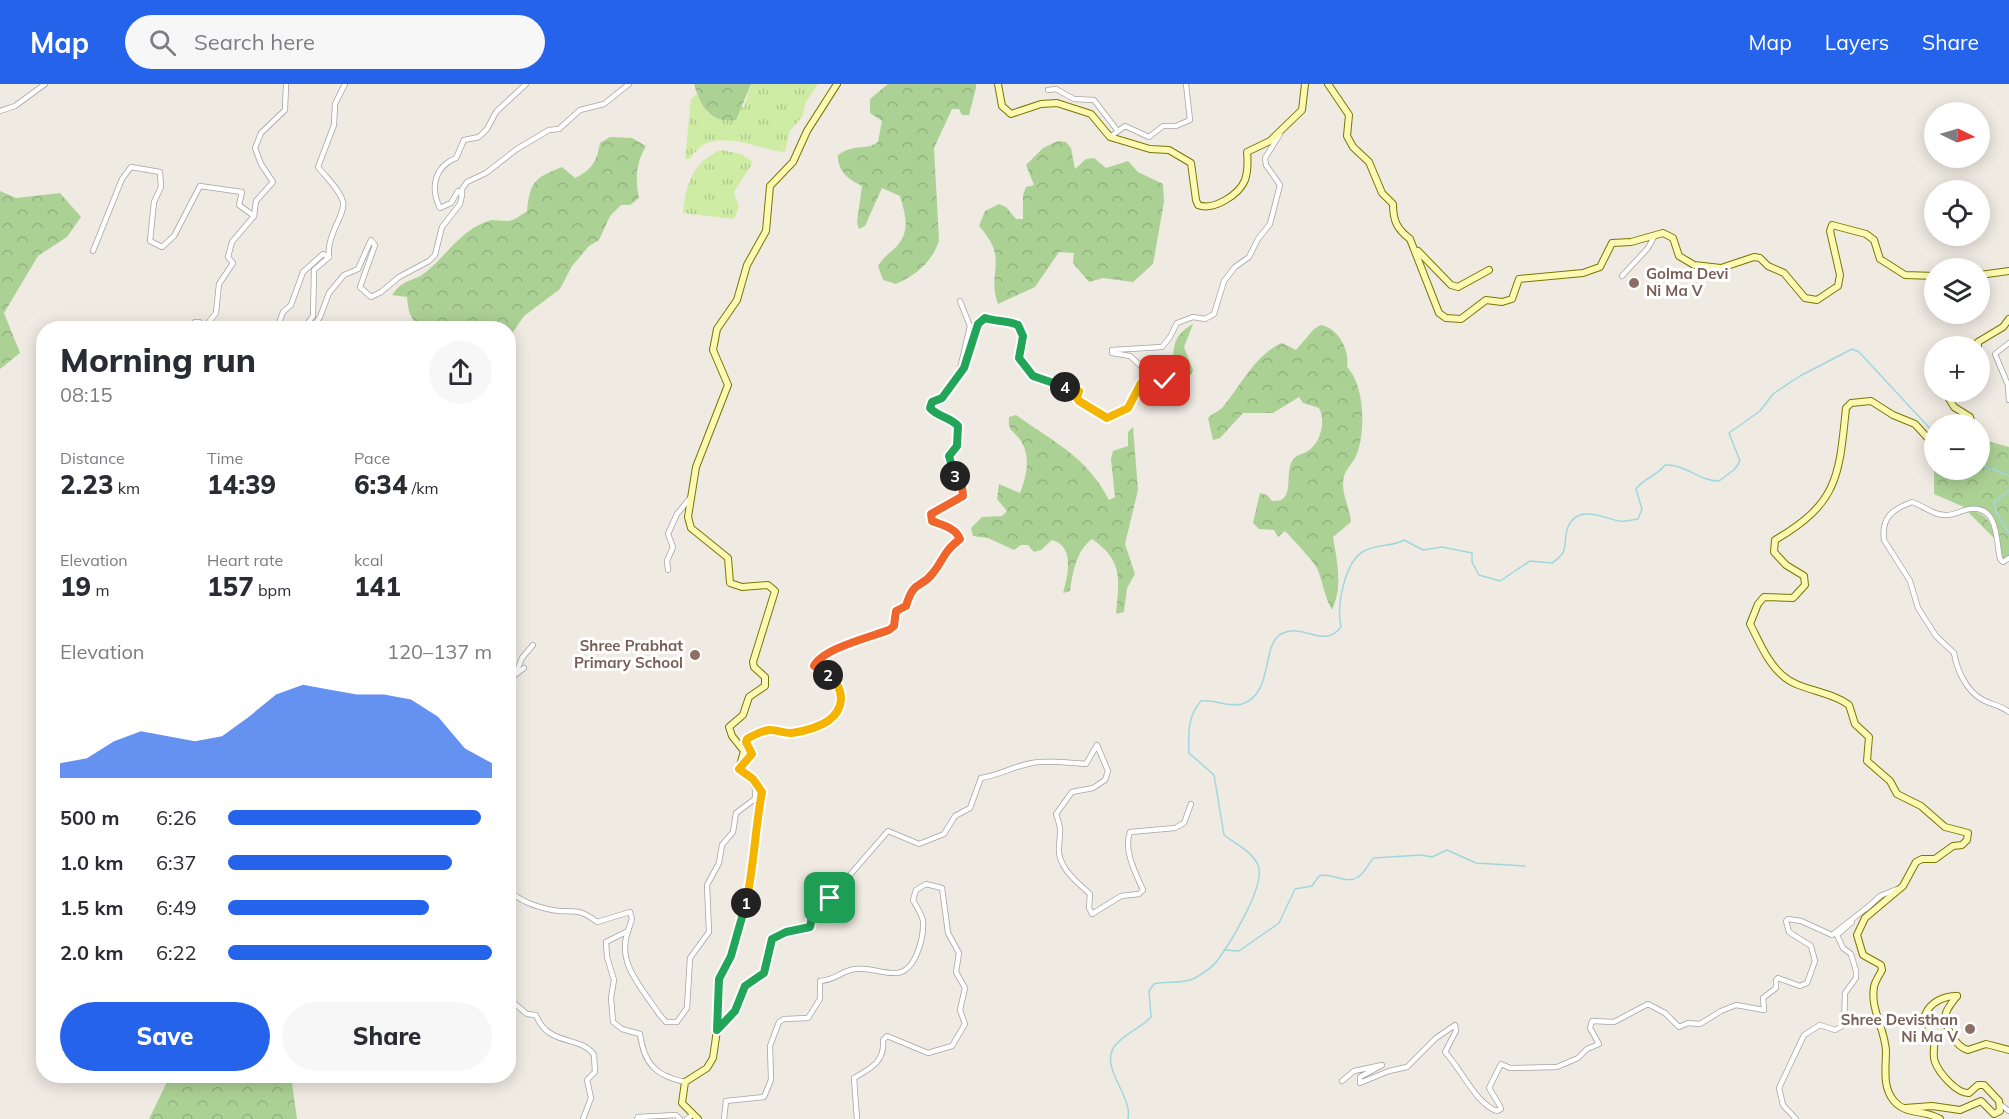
<!DOCTYPE html>
<meta charset="utf-8">
<style>
:root{--surface:#fff;--page:#f7f7f7;--text:#2b2b33;--muted:#7c7c81;--accent:#2563eb}
body{margin:0;font-family:Mulish,sans-serif;background:var(--page);color:var(--text);height:100vh;display:flex;flex-direction:column;font-size:22px;white-space:nowrap}
*{box-sizing:border-box;margin:0}
p{font-size:20px;color:var(--muted)}
.icon{flex:none;width:33px;height:33px;fill:none;stroke:currentColor;stroke-width:2;stroke-linecap:round;stroke-linejoin:round}
.map{position:relative;flex:1;overflow:hidden}
.drawer{position:absolute;left:36px;top:237px;width:480px;height:762px;display:flex;flex-direction:column;background:var(--surface);border-radius:24px;box-shadow:0 3px 15px #0003}
.drawer>*{flex:none}
.needle{width:39px;rotate:95deg}
.controls{position:absolute;left:1924px;top:18px;display:grid;gap:12px}
.controls a{display:grid;place-items:center;width:66px;height:66px;border-radius:50%;background:var(--surface);box-shadow:0 3px 15px #0003;font-size:30px}
.pin{position:absolute;display:grid;place-items:center;width:51px;height:51px;color:#fff;margin:-26px;border-radius:12px;box-shadow:0 3px 9px #0006}
.km{position:absolute;width:30px;height:30px;margin:-15px;border-radius:50%;background:#222;color:#fff;font-size:16px;line-height:30px;text-align:center}
.round{display:grid;place-items:center;flex:none;width:63px;height:63px;border-radius:32px;background:var(--page)}
.headline{display:flex;align-items:center;justify-content:space-between;height:102px;padding:0 24px}
h1{font-size:33px;font-weight:800;line-height:45px}
.metrics{display:grid;grid-template-columns:repeat(3,1fr);gap:9px;height:102px;padding:6px 24px}
.metrics div{display:grid;align-content:center}
.metrics b{font-size:26px;font-weight:800}
.metrics small{font-size:16px;font-weight:400}
.metrics p{font-size:16px}
.chart{height:168px;padding:12px 24px}
.chart p{display:flex;justify-content:space-between}
.chart svg{width:100%;height:108px;margin-top:6px;fill:var(--accent);opacity:.7}
.action{display:flex;gap:12px;margin-top:auto;padding:12px 24px}
.action a{flex:1;height:69px;border-radius:36px;background:var(--accent);color:#fff;font-size:24px;font-weight:800;line-height:69px;text-align:center}
.action a+a{background:var(--page);color:var(--text)}
ul{padding:0 24px;list-style:none;font-size:20px}
li{display:grid;grid-template-columns:96px 72px 1fr;align-items:center;height:45px}
li i{height:15px;border-radius:8px;background:var(--accent)}
header{display:flex;align-items:center;gap:36px;box-sizing:border-box;height:84px;padding:0 30px;background:var(--accent);color:#fff}
header strong{font-size:28px}
nav{display:flex;gap:33px;margin-inline-start:auto;font-size:21px}
.search{width:420px;height:54px;background:var(--page);display:flex;align-items:center;gap:15px;box-sizing:border-box;padding:0 21px;border-radius:33px;color:var(--muted);font-size:22px}
.map>svg:first-child{display:block}
</style>
<header>
<strong>Map</strong>
<div class="search"><svg class="icon" aria-label="search" viewBox="0 0 24 24"><circle cx="10" cy="10" r="6"/><path d="M15 15l6 6"/></svg>Search here</div>
<nav><a>Map</a><a>Layers</a><a>Share</a></nav>
</header>
<div class="map">
<svg width="2009" height="1035" viewBox="0 0 2009 1035">
<defs>
<pattern id="grass-tufts" width="24" height="20" patternUnits="userSpaceOnUse" patternTransform="scale(1.5)"><rect width="24" height="20" fill="#cfeca5"/><path d="M3 7l-1-3M5 7V3M7 7l1-3M15 17l-1-3M17 17v-4M19 17l1-3" fill="none" stroke="#b1ca8e"/></pattern>
<pattern id="forest-crowns" width="20" height="18" patternUnits="userSpaceOnUse" patternTransform="scale(1.5)"><rect width="20" height="18" fill="#acd195"/><path d="M2 6a3 3 0 1 1 6 0M12 15a3 3 0 1 1 6 0" fill="none" stroke="#94b380"/></pattern>
</defs>
<rect width="100%" height="100%" fill="#efeae2"/>
<g fill="url(#grass-tufts)">
<path d="M 751,0 L 818,0 L 806,18 L 802,33 L 790,47 L 785,68 C 760,66 727,48 703,61 C 698,64 693,71 689,75 L 685,75 L 691,15 L 697,10 L 708,29 L 744,23 Z"/>
<path d="M 721,66 L 741,70 L 753,78 L 734,108 L 739,123 L 734,135 L 683,129 C 685,101 694,76 721,66 Z"/>
</g>
<g fill="url(#forest-crowns)">
<path d="M 694,0 L 751,0 L 736,36 C 711,40 700,22 694,0 Z"/>
<path d="M 888,0 L 976,0 L 976,4 L 969,31 L 962,31 L 959,25 L 952,25 L 934,64 L 939,157 C 931,179 916,191 896,200 L 883,196 L 878,182 C 882,175 888,170 894,165 C 911,149 906,133 900,112 L 882,104 L 865,142 L 859,145 L 857,138 L 862,102 C 849,96 837,87 838,71 C 855,59 866,67 878,58 L 882,37 L 870,29 L 870,15 Z"/>
<path d="M 610,53 L 632,54 L 646,62 C 636,79 635,95 639,114 L 630,121 L 621,121 L 610,132 L 599,156 L 589,162 L 572,182 L 560,205 L 524,232 L 509,254 L 508,244 L 420,244 C 410,234 408,227 407,213 L 392,211 C 405,193 412,199 426,188 C 447,171 463,143 492,136 C 497,136 502,137 507,137 C 514,137 521,131 527,127 C 530,97 535,94 562,83 L 575,94 C 592,86 597,77 600,59 Z"/>
<path d="M 1058,57 L 1066,58 L 1071,64 L 1075,85 L 1086,75 L 1094,74 L 1106,84 L 1128,77 L 1138,88 L 1163,100 L 1164,118 L 1153,180 L 1133,198 L 1103,194 L 1089,198 L 1073,179 L 1074,169 L 1059,168 L 1035,203 L 998,220 C 986,187 1010,176 979,142 L 985,127 L 999,120 L 1006,123 L 1016,135 L 1023,135 L 1023,111 L 1026,103 L 1034,101 L 1026,81 L 1043,64 Z"/>
<polygon points="0,107 16,114 60,109 81,133 67,153 38,172 4,229 20,269 0,285"/>
<path d="M 1193,240 L 1184,263 L 1193,286 L 1191,291 L 1171,288 C 1176,264 1169,254 1193,240 Z"/>
<path d="M 1321,241 C 1338,244 1350,266 1347,283 C 1365,301 1366,349 1356,372 C 1353,379 1346,385 1344,392 C 1340,409 1350,422 1351,438 L 1333,453 C 1337,477 1343,503 1332,526 C 1324,512 1323,498 1317,484 C 1314,478 1291,453 1285,447 L 1278,453 L 1274,446 L 1259,445 L 1253,439 L 1260,409 L 1267,411 L 1272,417 C 1296,419 1284,392 1292,377 C 1296,370 1302,371 1308,367 C 1321,359 1326,337 1319,324 L 1303,319 L 1299,313 L 1273,329 L 1243,329 L 1220,354 L 1213,356 L 1208,334 C 1213,329 1219,327 1223,323 C 1241,301 1256,270 1282,259 L 1296,266 L 1314,245 Z"/>
<path d="M 1016,331 C 1054,358 1087,373 1109,416 L 1115,413 L 1111,375 L 1113,367 L 1128,362 L 1128,348 L 1133,343 L 1138,406 L 1125,460 L 1135,490 L 1127,504 L 1124,528 L 1116,530 C 1119,496 1124,477 1092,455 C 1076,467 1073,488 1070,507 L 1063,509 C 1068,491 1075,462 1052,456 L 1041,466 L 1034,468 L 1028,461 L 1021,461 L 1014,466 L 988,454 L 973,452 L 971,444 L 982,433 L 1002,432 L 1007,427 L 997,415 L 999,400 L 1020,409 C 1027,391 1032,370 1018,353 C 1011,345 1008,346 1009,333 Z"/>
<polygon points="1980,355 2009,363 2009,472 2003,475 1996,440 1983,427 1966,424 1934,410 1934,368 1935,386 1980,386"/>
<path d="M 1967,427 C 1987,426 1992,442 1997,457 Z"/>
<polygon points="170,992 291,992 297,1035 149,1035"/>
</g>
<g fill="none" stroke-linecap="round" stroke-linejoin="round">
<g stroke="#a0d7df" stroke-width="1.5">
<polyline points="1980,380 2009,392"/>
<polyline points="2009,407 1994,418 1996,428 2009,449"/>
<path d="M 1224,866 L 1239,867 L 1279,839 L 1295,805 L 1312,802 L 1319,792 C 1332,788 1346,801 1358,793 C 1365,789 1368,779 1374,774 L 1421,771 L 1432,773 L 1447,766 L 1476,779 L 1525,782"/>
<path d="M 1128,1035 C 1133,1012 1100,985 1114,963 C 1122,951 1141,944 1151,933 L 1149,907 L 1154,900 C 1167,896 1182,901 1195,894 C 1202,890 1212,884 1217,877 C 1229,861 1267,800 1258,781 C 1252,767 1235,760 1224,751 L 1214,691 L 1189,669 C 1188,649 1188,631 1201,617 C 1216,615 1228,624 1242,620 C 1274,610 1261,561 1281,550 C 1304,538 1323,566 1341,543 C 1336,522 1345,477 1364,467 C 1377,460 1392,463 1404,456 L 1423,466 L 1442,463 L 1472,469 L 1472,478 L 1479,491 L 1500,497 L 1530,477 L 1552,479 C 1571,467 1562,458 1568,443 C 1578,420 1604,434 1619,437 C 1625,438 1632,436 1638,435 L 1642,425 L 1636,405 C 1644,394 1657,392 1665,381 C 1686,380 1698,397 1719,397 L 1735,385 L 1740,377 L 1729,349 L 1760,327 L 1773,310 L 1800,292 L 1852,265 L 1859,268 L 1935,350"/>
</g>
<g stroke="#a4a4a4" stroke-width="6">
<g id="street">
<polyline points="1048,6 1056,5 1074,15 1094,16 1117,46"/>
<polyline points="0,27 15,22 45,0"/>
<polyline points="1110,53 1125,42 1149,53 1163,42 1176,42 1190,36 1186,0"/>
<polyline points="462,111 462,105 467,98 486,89 517,65 549,46 559,45 580,26 604,20 629,0"/>
<polyline points="93,167 122,95 131,83 160,88 161,103 154,118 150,157 162,163 174,152 200,102 242,108 239,121 254,132"/>
<path d="M 329,173 C 326,151 346,130 343,118 C 340,106 326,93 318,83 L 334,41 L 335,20 L 345,0"/>
<polyline points="1622,192 1648,164 1655,151"/>
<polyline points="190,244 195,238 199,238 197,244"/>
<polyline points="204,244 216,229 219,200 233,179 228,173 232,158 254,132 256,117 273,98 261,80 255,64 261,49 285,26 286,0"/>
<polyline points="277,244 283,228 291,221 303,188 323,170 329,173"/>
<polyline points="304,244 313,232 314,186 329,173"/>
<path d="M 312,244 L 320,233 L 329,209 L 344,191 L 358,185 L 371,156 L 375,161 L 360,203 L 371,213 L 381,208 L 399,193 L 429,177 L 435,171 L 442,143 L 460,120 L 462,111 L 458,107 L 451,119 L 440,124 C 430,104 434,83 456,74 L 464,56 L 479,53 L 487,45 L 496,28 L 526,0"/>
<polyline points="2009,259 1995,270 2008,301 2009,316"/>
<path d="M 957,295 C 969,278 968,247 985,234 C 997,238 1007,236 1018,241 L 1023,252 L 1019,274 L 1033,292 L 1079,307 L 1077,314 L 1079,317 L 1107,334 L 1128,324 L 1141,299 L 1158,303 L 1172,301 L 1160,294 L 1153,285 L 1141,282 L 1130,272 L 1112,269 L 1112,266 L 1162,263 L 1170,253 L 1177,239 L 1193,233 L 1205,235 L 1214,230 L 1224,197 L 1235,183 L 1249,173 L 1258,155 L 1270,140 L 1280,101 L 1266,81 L 1265,74 L 1280,50"/>
<path d="M 2009,474 L 2003,478 L 2000,475 C 1996,458 1999,421 1970,425 C 1962,426 1955,431 1947,431 C 1934,432 1924,422 1912,418 C 1893,425 1881,433 1884,456 L 1910,497 L 1918,524 L 1936,552 L 1954,569 C 1957,586 1966,607 1983,616 C 1992,621 2000,621 2009,628"/>
<polyline points="668,486 667,477 673,463 668,450 677,430 691,413"/>
<polyline points="516,589 522,574 533,561"/>
<polyline points="508,596 524,584"/>
<path d="M 739,682 L 752,670 L 746,658 L 747,655 L 770,646 L 790,649 L 825,639 L 836,632 L 841,617 L 838,600 L 814,582 C 822,565 871,553 889,546 L 894,542 L 896,527 L 906,522 C 914,495 921,505 933,489 C 945,474 942,469 960,455 L 949,443 L 932,437 L 931,430 L 963,412 C 961,398 952,387 949,372 L 957,362 L 958,342 C 950,333 938,333 930,324 L 956,297 L 959,289 L 970,242 L 960,217"/>
<polyline points="508,787 508,788"/>
<path d="M 508,806 C 522,818 534,822 552,826 C 572,830 577,822 597,838 L 630,828 L 632,835 L 628,847 L 606,858 L 607,873 L 614,896 L 611,914 L 613,938 L 622,945 L 640,950 C 644,980 656,992 685,998"/>
<polyline points="1867,824 1880,812 1897,805"/>
<path d="M 628,847 C 616,879 642,904 659,930 L 666,938 L 677,938 L 687,924 L 690,874 L 709,848 L 707,801 L 719,779 L 722,761 L 733,748 L 736,729 L 755,715 L 755,704 L 749,694"/>
<path d="M 508,914 L 527,930 L 536,931 C 548,963 581,951 594,971 L 595,988 L 587,996 L 591,1014 L 583,1035"/>
<path d="M 719,946 L 722,938 L 735,926 L 745,902 L 764,889 L 772,855 L 786,847 L 810,843 L 813,828 L 830,814 L 888,747 L 919,760 L 944,750 L 955,732 L 970,724 L 981,694 C 1000,691 1014,682 1032,679 C 1049,676 1069,679 1086,680 L 1097,661 L 1108,687 L 1105,696 L 1093,704 L 1072,708 L 1056,730 C 1062,747 1060,746 1059,763 C 1057,783 1077,798 1090,810 L 1089,824 L 1092,830 L 1121,812 L 1139,810 L 1143,806 C 1136,790 1123,766 1130,748 L 1175,744 L 1184,739 L 1191,720"/>
<path d="M 1342,997 L 1354,987 L 1382,981 L 1360,993 L 1360,999 L 1389,987 L 1407,983 L 1436,954 L 1455,941 L 1456,947 L 1445,968 C 1462,986 1476,1020 1497,1027 L 1501,1025 L 1500,1022 L 1489,1004 L 1501,980 L 1510,984 L 1557,983 L 1578,974 L 1587,965 L 1599,960 L 1590,944 L 1592,937 L 1614,938 L 1648,920 L 1665,929 L 1679,943 L 1688,939 L 1700,940 L 1721,927 L 1736,921 L 1764,926 L 1763,914 L 1776,904 L 1776,896 L 1778,894 L 1800,902 L 1807,899 L 1815,877 L 1811,862 L 1789,848 L 1786,837 L 1788,835 L 1801,837 L 1832,851 L 1869,822"/>
<polyline points="2001,1021 2009,1027"/>
<polyline points="637,1035 638,1033 676,1031 680,1035"/>
<polyline points="687,1035 693,1030"/>
<path d="M 724,1035 L 726,1017 L 764,1013 L 771,996 L 770,962 L 779,938 L 784,935 L 808,934 L 820,915 L 820,897 C 837,896 840,887 855,885 C 870,883 882,890 897,889 C 916,887 924,853 923,837 C 922,830 916,822 913,816 L 916,806 L 926,800 L 942,804 L 948,849 L 959,869 L 956,888 L 965,904 L 960,926 L 965,940 L 952,962 L 928,969 L 887,952 L 883,956 C 885,978 871,984 854,994 L 857,1035"/>
<polyline points="1796,1035 1783,1021 1779,1004 1804,951 1820,941 1835,946 1844,941 1845,909 1856,894 1856,887 1851,870 1843,864 1837,851 1852,838"/>
</g>
</g>
<g stroke="#777800" stroke-width="8">
<g id="secondary">
<path d="M 998,0 L 1002,22 L 1011,30 L 1041,20 L 1057,19 L 1091,30 L 1110,53 L 1150,65 L 1169,66 L 1191,79 L 1196,116 L 1198,121 C 1213,127 1239,111 1245,96 C 1248,87 1248,78 1247,68 L 1270,57 L 1302,26 L 1305,0"/>
<path d="M 1328,0 L 1349,31 L 1347,52 L 1353,63 L 1369,78 L 1382,109 L 1393,120 C 1393,137 1397,145 1410,155 L 1439,229 L 1446,234 L 1461,235 L 1486,216 L 1502,218 L 1512,215 L 1519,195 L 1583,189 L 1600,183 L 1612,159 L 1631,158 L 1663,149 L 1673,154 L 1679,172 L 1694,181 L 1721,184 L 1754,173 L 1760,174 L 1768,182 L 1784,189 L 1805,214 L 1817,216 L 1838,202 L 1840,191 L 1830,147 L 1832,141 L 1866,150 L 1874,156 L 1880,175 L 1905,191 L 1935,192"/>
<polyline points="1418,167 1451,201 1458,203 1489,186"/>
<polyline points="1980,191 2009,187"/>
<polyline points="1978,262 1978,258 2003,243 2009,235"/>
<polyline points="1945,308 1954,323 1970,333 1972,340"/>
<path d="M 1935,362 L 1915,340 L 1893,331 L 1871,317 L 1851,319 L 1846,324 C 1839,391 1839,419 1775,456 L 1774,468 L 1786,481 L 1804,492 L 1805,501 L 1793,514 L 1764,513 L 1758,520 L 1750,540 C 1759,557 1767,578 1782,591 C 1799,607 1829,606 1849,621 L 1855,640 L 1869,653 L 1867,677 L 1890,697 L 1897,710 L 1921,722 L 1945,743 L 1968,749 L 1967,756 L 1962,761 L 1953,762 L 1935,775 L 1922,775 L 1916,778 L 1903,802 L 1865,834 L 1857,851 L 1863,871 L 1881,881 L 1882,886 C 1879,892 1875,897 1874,903 C 1870,925 1885,945 1886,967 C 1886,983 1882,1003 1894,1017 C 1907,1032 1924,1025 1940,1035"/>
<path d="M 1957,912 C 1953,917 1948,923 1946,929 C 1943,942 1956,963 1968,966 L 1986,960 L 2009,966"/>
<path d="M 1905,1024 L 1932,1022 L 1960,1026 L 1981,1017 L 1994,1030 L 2000,1027 L 1999,1017 L 1984,1001 L 1978,1001 L 1969,1009 C 1957,1010 1939,989 1935,978 C 1932,971 1935,965 1934,959 C 1933,949 1926,942 1925,931 C 1930,918 1944,912 1957,912"/>
<polyline points="698,1035 682,1019 685,998 707,984 713,974 717,946 719,895 731,872 752,793 762,708 753,695 739,685 744,667 732,652 729,643 743,631 749,613 765,602 765,593 754,583 753,578 775,507 768,501 742,503 730,499 728,474 691,444 688,433 696,383 728,301 713,266 717,245 737,216 747,181 766,147 770,102 793,78 807,47 837,0"/>
</g>
</g>
<use href="#street" stroke="#fff" stroke-width="4.5"/>
<use href="#secondary" stroke="#fdf9b3" stroke-width="6"/>
</g>
<g fill="none" stroke-linecap="round" stroke-linejoin="round">
<g stroke="#fff" stroke-width="12">
<polyline id="split-1" points="746,819 731,872 719,895 717,946 735,927 745,902 764,889 772,855 786,848 810,843 813,828 830,814"/>
</g>
<g stroke="#fff" stroke-width="12">
<path id="split-2" d="M 746,819 C 754,782 755,745 762,708 L 753,695 L 739,685 L 752,670 L 746,658 L 747,655 C 754,651 762,647 769,646 C 776,645 784,650 792,649 C 811,646 840,638 841,615 C 841,604 836,597 828,591"/>
</g>
<g stroke="#fff" stroke-width="12">
<path id="split-3" d="M 828,591 L 814,582 C 822,565 870,553 889,546 L 894,542 L 896,527 L 906,522 C 914,495 921,505 933,489 C 945,474 942,469 960,455 C 956,444 942,441 932,437 L 931,430 L 963,412 L 962,402 L 955,392"/>
</g>
<g stroke="#fff" stroke-width="12">
<path id="split-4" d="M 955,392 L 949,372 L 957,362 L 958,342 C 950,333 938,333 930,324 L 932,318 L 942,314 L 964,284 L 978,240 L 985,234 C 997,238 1007,236 1018,241 L 1023,252 L 1019,274 L 1033,292 L 1065,303"/>
</g>
<g stroke="#fff" stroke-width="12">
<polyline id="split-5" points="1065,303 1079,307 1077,314 1079,317 1107,334 1128,324 1141,299 1158,303 1172,301 1165,297"/>
</g>
<use href="#split-1" stroke="#22a559" stroke-width="8"/>
<use href="#split-2" stroke="#f5b400" stroke-width="8"/>
<use href="#split-3" stroke="#f0652b" stroke-width="8"/>
<use href="#split-4" stroke="#22a559" stroke-width="8"/>
<use href="#split-5" stroke="#f5b400" stroke-width="8"/>
</g>
<g fill="#8d6e63" stroke="#fff" stroke-width="2">
<circle cx="1634" cy="199" r="6"/>
<circle cx="695" cy="571" r="6"/>
<circle cx="1970" cy="945" r="6"/>
</g>
<g text-anchor="middle" stroke-width="6" stroke-linejoin="round" paint-order="stroke">
<g font-size="15" font-weight="bold" fill="#785e54" stroke="#fff" text-anchor="end">
<text x="1646" y="195" text-anchor="start">Golma Devi<tspan x="1646" dy="17">Ni Ma V</tspan></text>
<text x="683" y="567">Shree Prabhat<tspan x="683" dy="17">Primary School</tspan></text>
<text x="1958" y="941">Shree Devisthan<tspan x="1958" dy="17">Ni Ma V</tspan></text>
</g>
</g>
</svg>
<div class="controls">
<a><svg class="needle" viewBox="-14 -14 28 28"><path d="M0-13l5 13h-10z" fill="#e53935"/><path d="M0 13l5-13h-10z" fill="#7c7c81"/></svg></a>
<a><svg class="icon" aria-label="locate" viewBox="0 0 24 24"><circle cx="12" cy="12" r="6"/><path d="M12 2v4M12 18v4M2 12h4M18 12h4"/></svg></a>
<a><svg class="icon" aria-label="layers" viewBox="0 0 24 24"><path d="M12 4l9 5-9 5-9-5zM3 14l9 5 9-5"/></svg></a>
<a>+</a>
<a>−</a>
</div>
<div class="pin" style="left:830px;top:814px;background:#1e9e55"><svg class="icon" aria-label="arrive" viewBox="0 0 24 24"><path d="M6 21V4h12l-3 4 3 4H6"/></svg></div>
<div class="pin" style="left:1165px;top:297px;background:#d93025"><svg class="icon" aria-label="check" viewBox="0 0 24 24"><path d="M5 12l5 5 9-10"/></svg></div>
<b class="km" style="left:746px;top:819px">1</b>
<b class="km" style="left:828px;top:591px">2</b>
<b class="km" style="left:955px;top:392px">3</b>
<b class="km" style="left:1065px;top:303px">4</b>
<section class="drawer">
<div class="headline"><div><h1>Morning run</h1><p>08:15</p></div><a class="round"><svg class="icon" aria-label="share" viewBox="0 0 24 24"><path d="M12 15V3M7 8l5-5 5 5M5 13v7h14v-7"/></svg></a></div>
<div class="metrics">
<div><p>Distance</p><b>2.23<small> km</small></b></div>
<div><p>Time</p><b>14:39</b></div>
<div><p>Pace</p><b>6:34<small> /km</small></b></div>
</div>
<div class="metrics">
<div><p>Elevation</p><b>19<small> m</small></b></div>
<div><p>Heart rate</p><b>157<small> bpm</small></b></div>
<div><p>kcal</p><b>141</b></div>
</div>
<div class="chart"><p><span>Elevation</span>120–137 m</p>
<svg viewBox="0 0 160 44" preserveAspectRatio="none"><path d="M0 44V38L10 36L20 29L30 25L40 27L50 29L60 27L70 19L80 10L90 6L100 8L110 10L120 10L130 12L140 19L150 32L160 38V44z"/></svg>
</div>
<ul>
<li><b>500 m</b>6:26<i style="width:96%"></i></li>
<li><b>1.0 km</b>6:37<i style="width:85%"></i></li>
<li><b>1.5 km</b>6:49<i style="width:76%"></i></li>
<li><b>2.0 km</b>6:22<i style="width:100%"></i></li>
</ul>
<div class="action"><a>Save</a><a>Share</a></div>
</section>
</div>
